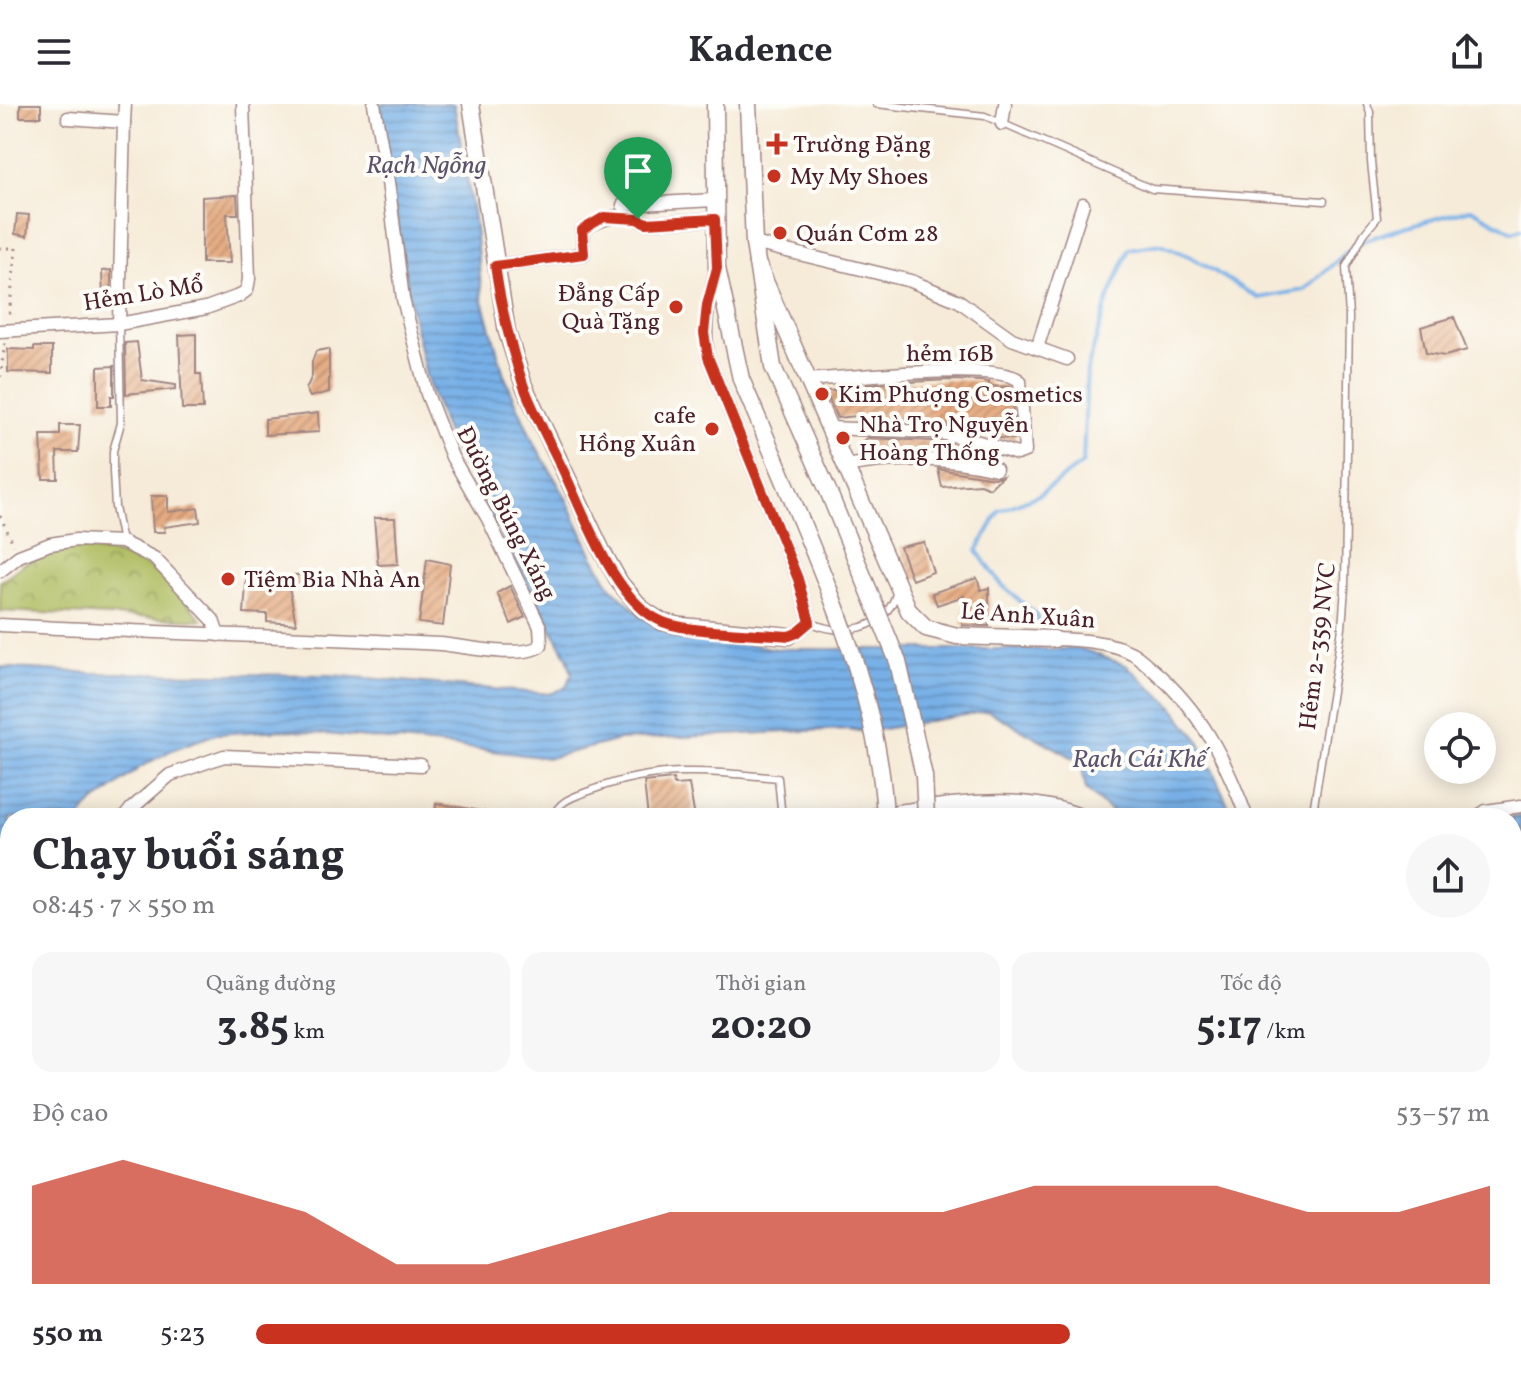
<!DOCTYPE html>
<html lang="vi">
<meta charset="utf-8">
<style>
:root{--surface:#fff;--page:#f7f7f7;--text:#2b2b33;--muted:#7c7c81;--accent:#c8321e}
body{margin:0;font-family:Vollkorn,serif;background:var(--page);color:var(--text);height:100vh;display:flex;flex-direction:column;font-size:30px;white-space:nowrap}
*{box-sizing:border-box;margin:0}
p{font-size:26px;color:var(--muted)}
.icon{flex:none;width:44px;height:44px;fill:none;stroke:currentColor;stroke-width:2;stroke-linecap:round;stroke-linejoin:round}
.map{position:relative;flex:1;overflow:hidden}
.side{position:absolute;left:0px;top:704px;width:1522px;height:574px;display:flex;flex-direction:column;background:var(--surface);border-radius:32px 32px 0 0;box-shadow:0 4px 20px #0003}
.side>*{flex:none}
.fabs{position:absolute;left:1424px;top:608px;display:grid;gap:16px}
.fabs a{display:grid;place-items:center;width:72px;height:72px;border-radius:50%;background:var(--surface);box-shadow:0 4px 20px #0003;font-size:40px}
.pin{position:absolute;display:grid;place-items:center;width:68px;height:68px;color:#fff;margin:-82px -34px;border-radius:50% 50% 50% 0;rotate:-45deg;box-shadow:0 0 8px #0007}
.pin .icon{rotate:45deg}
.round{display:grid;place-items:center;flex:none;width:84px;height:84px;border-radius:42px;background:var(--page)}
.headline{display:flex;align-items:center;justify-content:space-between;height:136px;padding:0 32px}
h1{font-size:44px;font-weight:700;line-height:60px}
.metrics{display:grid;grid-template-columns:repeat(3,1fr);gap:12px;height:136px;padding:8px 32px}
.metrics div{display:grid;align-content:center;border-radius:20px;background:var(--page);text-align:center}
.metrics b{font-size:40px;font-weight:700}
.metrics small{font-size:22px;font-weight:400}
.metrics p{font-size:22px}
.chart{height:224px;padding:16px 32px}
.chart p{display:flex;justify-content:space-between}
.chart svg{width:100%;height:144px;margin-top:8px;fill:var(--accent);opacity:.7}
ul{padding:0 32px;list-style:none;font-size:26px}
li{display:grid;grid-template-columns:128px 96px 1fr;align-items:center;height:60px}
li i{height:20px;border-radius:10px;background:var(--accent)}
header{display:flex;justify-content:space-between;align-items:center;height:104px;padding:0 32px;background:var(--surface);font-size:36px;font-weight:700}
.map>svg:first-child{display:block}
</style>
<header><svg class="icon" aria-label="menu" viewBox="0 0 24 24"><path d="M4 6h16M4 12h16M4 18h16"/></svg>Kadence<svg class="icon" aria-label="share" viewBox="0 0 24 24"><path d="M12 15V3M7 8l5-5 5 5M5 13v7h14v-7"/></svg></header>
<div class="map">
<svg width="1521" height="1277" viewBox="0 0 1521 1277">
<defs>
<pattern id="forest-crowns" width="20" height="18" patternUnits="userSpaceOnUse" patternTransform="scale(2)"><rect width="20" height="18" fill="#8aa455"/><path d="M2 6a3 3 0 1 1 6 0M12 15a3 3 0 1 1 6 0" fill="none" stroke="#738547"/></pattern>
<pattern id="park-crowns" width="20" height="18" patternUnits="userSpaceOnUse" patternTransform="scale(2)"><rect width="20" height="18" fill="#aebc5e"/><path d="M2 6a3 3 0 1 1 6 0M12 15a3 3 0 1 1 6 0" fill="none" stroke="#90984e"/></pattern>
<pattern id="water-rules" width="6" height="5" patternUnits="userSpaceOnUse" patternTransform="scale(2)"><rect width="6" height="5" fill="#77b0e7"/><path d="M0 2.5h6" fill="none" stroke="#648fbb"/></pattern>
<pattern id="building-hatch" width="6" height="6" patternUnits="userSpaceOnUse" patternTransform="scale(2)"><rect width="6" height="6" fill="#e5ab81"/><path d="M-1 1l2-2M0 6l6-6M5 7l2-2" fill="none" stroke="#bc8b6a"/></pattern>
</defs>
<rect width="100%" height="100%" fill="#fdfcf7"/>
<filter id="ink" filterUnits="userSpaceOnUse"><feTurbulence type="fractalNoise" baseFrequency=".0125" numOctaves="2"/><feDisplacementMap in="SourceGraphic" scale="16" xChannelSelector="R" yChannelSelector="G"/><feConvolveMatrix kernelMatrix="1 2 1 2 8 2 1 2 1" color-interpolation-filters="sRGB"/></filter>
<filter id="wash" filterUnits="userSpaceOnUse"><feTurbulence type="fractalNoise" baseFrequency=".006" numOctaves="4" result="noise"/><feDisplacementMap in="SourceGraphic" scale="32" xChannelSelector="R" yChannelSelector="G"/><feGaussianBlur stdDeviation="1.8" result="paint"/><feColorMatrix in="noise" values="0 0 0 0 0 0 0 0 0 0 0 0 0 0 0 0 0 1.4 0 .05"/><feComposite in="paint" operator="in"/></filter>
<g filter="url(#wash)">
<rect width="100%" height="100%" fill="#f6ebd8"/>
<polygon fill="url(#forest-crowns)" stroke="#6a6240" stroke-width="2" points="1521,995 1521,1277 1361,1277 1368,1268 1512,1268 1512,998"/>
<path fill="url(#park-crowns)" stroke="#7c6e44" stroke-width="2" d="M 69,443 C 140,449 157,462 202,516 L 0,507 L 0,478 L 25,459 Z"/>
<g fill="url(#water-rules)" stroke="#606889" stroke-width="2">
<polygon points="378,0 454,0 474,114 482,193 504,271 533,337 565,392 592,450 611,483 637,508 665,525 777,545 1082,545 1126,561 1172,602 1199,636 1234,714 1118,714 1086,685 1081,658 988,607 865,628 848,625 619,636 549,654 452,642 283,626 216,630 174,645 142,662 87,704 81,714 10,714 10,862 0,876 0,563 90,569 332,571 550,590 565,584 572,570 567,553 449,336 426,272 411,205"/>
<polygon points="1521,712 1521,824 1512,828 1512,714 1507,714"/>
</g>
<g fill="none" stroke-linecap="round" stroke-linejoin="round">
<polyline stroke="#77b0e7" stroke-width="4" points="1044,530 1036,511 1001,480 977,447 999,407 1039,391 1083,359 1087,266 1107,198 1129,145 1161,140 1191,153 1258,194 1304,186 1357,139 1404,123 1471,105 1513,128 1521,125"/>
</g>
<g id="blocks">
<g fill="url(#building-hatch)">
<rect x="20" y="0" width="21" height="13"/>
<polygon points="237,91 238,110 227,110 230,159 202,159 202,93"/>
<polygon points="17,110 29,111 27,132 15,130"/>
<polygon points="111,166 111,193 103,194 102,167"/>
<polygon points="1454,213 1467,246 1445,252 1426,249 1421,223"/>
<polygon points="196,230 196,270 201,270 203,305 182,305 179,231"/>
<polygon points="137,238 142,276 176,281 176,285 126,290 125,239"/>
<polygon points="34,243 52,243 52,269 8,268 8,245 34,246"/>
<polygon points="329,245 329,288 310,293 306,285 312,272 312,258 316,247"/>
<polygon points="114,262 114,292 111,292 111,302 98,302 98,263"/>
<polygon points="950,276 982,277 989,278 989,282 1011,283 1015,335 997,334 997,328 977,328 935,319 868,316 867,311 837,314 825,287 867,286 867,280"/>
<polygon points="318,309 319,328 265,331 265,315"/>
<polygon points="60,321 80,321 78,348 57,348 58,375 43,375 41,331 60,331"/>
<polygon points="868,334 933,337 967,344 967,350 920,347 867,350 861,338"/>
<polygon points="938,365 994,374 1002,372 990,384 980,380 942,383"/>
<polygon points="151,392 168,392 168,408 198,404 200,418 164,423 165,428 153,428"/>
<polygon points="374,414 395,414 398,460 378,461"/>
<polygon points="924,438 933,468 912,476 900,443"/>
<polygon points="427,455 450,460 443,522 419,519"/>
<polygon points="247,467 262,467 262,477 288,477 296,520 267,518 267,510 244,509"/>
<polygon points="290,471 308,471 308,482 290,483"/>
<polygon points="977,474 981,486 989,484 989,522 962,521 964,492 937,501 932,489"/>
<polygon points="510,482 525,513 511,520 497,489"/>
<polygon points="673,675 674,681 689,680 695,714 648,714 644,678"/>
<polygon points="436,699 493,709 493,714 435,714"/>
</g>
</g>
</g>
<g filter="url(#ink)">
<use href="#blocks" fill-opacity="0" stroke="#a08582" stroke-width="2"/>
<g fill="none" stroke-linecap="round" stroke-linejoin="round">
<g stroke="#a08582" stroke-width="9">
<g id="lane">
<polyline points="876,0 985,12 1152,85 1324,97"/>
<polyline points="119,220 121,319 113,347 113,367 115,403 122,438"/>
<path d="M 810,518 C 840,533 885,527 896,490"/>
<path d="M 553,714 C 558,696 576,692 592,686 C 658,661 709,667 778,674 L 782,714"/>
<polyline points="844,714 868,713"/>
<polyline points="1312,714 1342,524 1345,483 1349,213 1346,163 1364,130 1377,114 1371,58 1370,8 1367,0"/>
<polyline points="0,1100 10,1101"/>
<polyline points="0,1160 10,1157"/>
<polyline points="0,1218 10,1215"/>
<polyline points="85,1268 88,1277"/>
<polyline points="199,1268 201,1277"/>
<polyline points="1330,1268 1330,1277"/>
<polyline points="0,1273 18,1268"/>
<polyline points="143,1277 196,1268"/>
</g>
</g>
<g stroke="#a08582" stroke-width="15">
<g id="street">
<polyline points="68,14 124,18 125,0"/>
<polyline points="1002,20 1005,0"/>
<polyline points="623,101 714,96"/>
<polyline points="754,139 911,177 959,197 1012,235 1067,255"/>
<path d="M 495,162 L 584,150 L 582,126 C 602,114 623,106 646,119 L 715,115"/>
<path d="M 716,167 C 708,197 703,222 708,253 L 798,475 L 810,518 L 797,529 L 789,532"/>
<polyline points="119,220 124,18"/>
<polyline points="0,227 119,220 206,204 239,192 247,186 249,175 243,0"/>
<polyline points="1037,244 1083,100"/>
<path d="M 808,276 C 843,274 999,257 1020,277 L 1025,347 L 1017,350 L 963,333 L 934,328 L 828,324"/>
<path d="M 845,362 C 894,353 947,353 996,365"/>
<polyline points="0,467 19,452 50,440 76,436 122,438 154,454 213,516 218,531"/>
<path d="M 0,521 C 147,529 293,532 440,540 C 464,542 524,556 541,541 L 540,523 L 488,415 L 452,353 L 427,290 L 403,195 L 388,78 L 374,0"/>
<path d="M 1054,535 C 1079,536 1109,537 1132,549 C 1139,553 1146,560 1152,565 C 1201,606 1225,655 1247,714"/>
<polyline points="124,714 131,705 170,671 224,652 421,661"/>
<polyline points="1475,714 1486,707 1521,702"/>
<polyline points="0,1003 10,989"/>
<polyline points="617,1277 618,1268"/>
<polyline points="743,1277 744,1268"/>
</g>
</g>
<g stroke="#a08582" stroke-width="19">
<g id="secondary">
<polyline points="471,0 507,228 524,282 602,447 620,479 642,505 662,518 682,522 789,532"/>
<polyline points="715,0 717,164 741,275 790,390"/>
<polyline points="748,0 754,139 773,263 829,389"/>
<polyline points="757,159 909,507 926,524 957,532 1054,535"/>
<path d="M 870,714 C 882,710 899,709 913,707 C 967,699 1030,692 1082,714"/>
<polyline points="1512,856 1521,851"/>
<polyline points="1108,1268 1147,1277"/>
<polyline points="500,1277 502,1268"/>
<polyline points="870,1277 871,1268"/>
<polyline points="902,1277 903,1268"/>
</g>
</g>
<g stroke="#a08582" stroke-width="3" stroke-dasharray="2 6" stroke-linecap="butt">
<polyline points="0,144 16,144 9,212"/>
<polyline points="0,273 5,239"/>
<polyline points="0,412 14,441"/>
</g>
<use href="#lane" stroke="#fff" stroke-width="6"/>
<use href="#street" stroke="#fff" stroke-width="12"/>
<use href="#secondary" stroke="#fff" stroke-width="16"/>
<g stroke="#a08582" stroke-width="19" stroke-linecap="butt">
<g id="secondary-bridge">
<polyline points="829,389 898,558 924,672 926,714"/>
<path d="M 790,390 C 833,495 880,600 885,714"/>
</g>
</g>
<use href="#secondary-bridge" stroke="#fff" stroke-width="16"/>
</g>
</g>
<g fill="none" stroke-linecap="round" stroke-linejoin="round" filter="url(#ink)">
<g stroke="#fff" stroke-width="16">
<path id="route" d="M 604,113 L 638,115 L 646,119 L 715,115 L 717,164 L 707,201 L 704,229 L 708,253 L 798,475 L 810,518 L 797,529 L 789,532 C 757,529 691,529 663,518 C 615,499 585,412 564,368 C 550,339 534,310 523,280 C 510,242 501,202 495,162 L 584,150 L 582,126 Z"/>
</g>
<use href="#route" stroke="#c8321e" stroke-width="10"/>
</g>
<g fill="#c8321e" stroke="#fdfcf7" stroke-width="3">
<path d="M773 28h8v8h8v8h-8v8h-8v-8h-8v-8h8z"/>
<circle cx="774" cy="72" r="8"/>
<circle cx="780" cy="129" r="8"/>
<circle cx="676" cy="203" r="8"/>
<circle cx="822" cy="290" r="8"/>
<circle cx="712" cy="325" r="8"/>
<circle cx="843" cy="334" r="8"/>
<circle cx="228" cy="475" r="8"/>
</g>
<g text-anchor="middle" stroke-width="8" stroke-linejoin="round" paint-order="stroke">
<g font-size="24" fill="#4a1f2b" stroke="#fdfcf7" text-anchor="start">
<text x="793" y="48">Trường Đặng</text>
<text x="790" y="80">My My Shoes</text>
<text x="796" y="137">Quán Cơm 28</text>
<text x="660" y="197" text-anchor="end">Đẳng Cấp<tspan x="660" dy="28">Quà Tặng</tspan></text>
<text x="838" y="298">Kim Phượng Cosmetics</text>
<text x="696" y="319" text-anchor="end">cafe<tspan x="696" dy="28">Hồng Xuân</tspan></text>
<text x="859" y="328">Nhà Trọ Nguyễn<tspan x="859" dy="28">Hoàng Thống</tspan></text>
<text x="244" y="483">Tiệm Bia Nhà An</text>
</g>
<g font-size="24" fill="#4a1f2b" stroke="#fdfcf7">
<text transform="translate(143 189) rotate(-9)" y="8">Hẻm Lò Mổ</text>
<text x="950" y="257">hẻm 16B</text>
<text transform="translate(507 409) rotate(63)" y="8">Đường Búng Xáng</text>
<text transform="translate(1028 511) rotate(4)" y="8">Lê Anh Xuân</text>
<text transform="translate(1317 542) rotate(-83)" y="8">Hẻm 2-359 NVC</text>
</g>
<g font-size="26" font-style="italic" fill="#5a526d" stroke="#fdfcf7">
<text x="426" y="69">Rạch Ngỗng</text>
<text x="1139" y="663">Rạch Cái Khế</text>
</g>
</g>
</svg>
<div class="fabs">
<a><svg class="icon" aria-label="locate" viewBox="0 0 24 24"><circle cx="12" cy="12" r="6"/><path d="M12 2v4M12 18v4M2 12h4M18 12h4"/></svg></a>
</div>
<div class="pin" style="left:638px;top:115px;background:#1e9e55"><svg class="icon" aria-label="arrive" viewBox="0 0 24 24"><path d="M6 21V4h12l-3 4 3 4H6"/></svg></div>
<section class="side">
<div class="headline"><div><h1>Chạy buổi sáng</h1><p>08:45 · 7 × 550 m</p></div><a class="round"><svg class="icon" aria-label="share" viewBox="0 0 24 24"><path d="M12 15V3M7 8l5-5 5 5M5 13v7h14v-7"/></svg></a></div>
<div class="metrics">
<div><p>Quãng đường</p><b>3.85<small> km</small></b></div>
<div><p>Thời gian</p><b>20:20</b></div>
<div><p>Tốc độ</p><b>5:17<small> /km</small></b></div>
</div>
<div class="chart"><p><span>Độ cao</span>53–57 m</p>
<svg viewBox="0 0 160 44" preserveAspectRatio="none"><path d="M0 44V14L10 6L20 14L30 22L40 38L50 38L60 30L70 22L80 22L90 22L100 22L110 14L120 14L130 14L140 22L150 22L160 14V44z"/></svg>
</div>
<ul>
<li><b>550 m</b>5:23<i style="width:66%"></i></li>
</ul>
</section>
</div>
